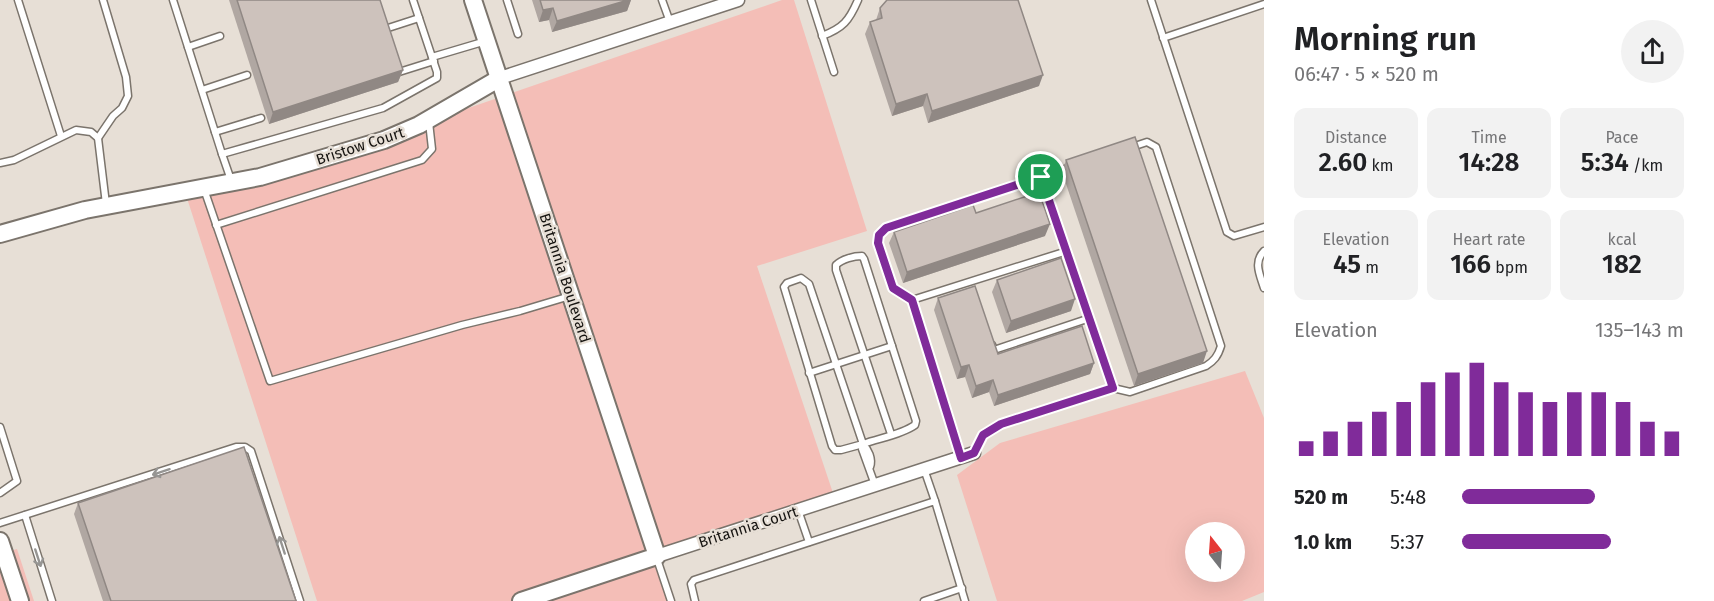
<!DOCTYPE html>
<meta charset="utf-8">
<style>
:root{--surface:#fff;--page:#f2f2f2;--text:#202124;--muted:#757577;--accent:#802b9a}
body{margin:0;font-family:"Fira Sans",sans-serif;background:var(--page);color:var(--text);height:100vh;display:flex;flex-direction:column;font-size:22px;white-space:nowrap}
*{box-sizing:border-box;margin:0}
p{font-size:20px;color:var(--muted)}
.icon{flex:none;width:33px;height:33px;fill:none;stroke:currentColor;stroke-width:2;stroke-linecap:round;stroke-linejoin:round}
.map{position:relative;flex:1;overflow:hidden}
.sheet{display:flex;flex-direction:column;background:var(--surface);width:450px}
.sheet>*{flex:none}
.needle{width:39px;rotate:343deg}
.controls{position:absolute;left:1185px;top:522px;display:grid;gap:12px}
.controls a{display:grid;place-items:center;width:60px;height:60px;border-radius:50%;background:var(--surface);box-shadow:0 6px 24px #0002;font-size:30px}
.pin{position:absolute;display:grid;place-items:center;width:51px;height:51px;color:#fff;margin:-26px;border:3px solid #fff;border-radius:50%;box-shadow:0 2px 6px #0007}
.round{display:grid;place-items:center;flex:none;width:63px;height:63px;border-radius:32px;background:var(--page)}
.head{display:flex;align-items:center;justify-content:space-between;height:102px;padding:0 30px}
h1{font-size:33px;font-weight:600;line-height:45px}
.figures{display:grid;grid-template-columns:repeat(3,1fr);gap:9px;height:102px;padding:6px 30px}
.figures div{display:grid;align-content:center;border-radius:12px;background:var(--page);text-align:center}
.figures b{font-size:26px;font-weight:600}
.figures small{font-size:16px;font-weight:400}
.figures p{font-size:16px}
.chart{height:168px;padding:12px 30px}
.chart p{display:flex;justify-content:space-between}
.chart svg{width:100%;height:108px;margin-top:6px;stroke:var(--accent);stroke-width:6}
ul{padding:0 30px;list-style:none;font-size:20px}
li{display:grid;grid-template-columns:96px 72px 1fr;align-items:center;height:45px}
li i{height:15px;border-radius:8px;background:var(--accent)}
main{display:flex;flex:1;min-height:0}
.map>svg:first-child{display:block}
</style>
<main>
<div class="map">
<svg width="1264" height="601" viewBox="0 0 1264 601">
<rect width="100%" height="100%" fill="#e7dfd6"/>
<g fill="#f4beb7" fill-rule="evenodd">
<polygon points="782,0 794,0 867,231 757,266 835,499 657,556 671,601 317,601 185,192 419,125"/>
<path d="M 1245,371 L 1264,418 L 1264,592 L 1242,601 L 997,601 L 957,475 L 1000,443 ZM 1196,532 L 1234,532 L 1234,572 L 1196,572 Z"/>
<polygon points="17,549 34,601 0,601 0,554"/>
</g>
<g fill="none" stroke-linecap="round" stroke-linejoin="round">
<g stroke="#7b746c" stroke-width="9">
<g id="lane">
<polyline points="18,0 61,136"/>
<polyline points="173,0 222,154"/>
<polyline points="507,0 518,34"/>
<polyline points="662,0 670,22"/>
<polyline points="811,0 834,72"/>
<polyline points="1151,0 1227,232 1234,236 1264,227"/>
<polyline points="385,29 419,18"/>
<path d="M 822,36 C 843,28 849,21 858,0"/>
<polyline points="1163,38 1264,4"/>
<polyline points="188,47 220,36"/>
<polyline points="432,57 486,41"/>
<polyline points="399,72 434,61"/>
<polyline points="202,90 247,75"/>
<polyline points="215,132 261,118"/>
<polyline points="98,138 113,116 122,108 128,96 126,77 103,0"/>
<polyline points="0,163 14,160 76,130 91,132 98,138 106,204"/>
<polyline points="1041,177 1067,251"/>
<polyline points="231,180 222,154 383,108 437,78 437,72 413,0"/>
<polyline points="204,189 270,381 462,325 520,311 570,296"/>
<polyline points="216,225 422,160 432,149 429,122"/>
<path d="M 1264,251 C 1253,262 1260,275 1264,288"/>
<polyline points="912,300 893,288 878,243 879,235 886,228 1068,168"/>
<polyline points="992,345 994,350 1090,318"/>
<polyline points="809,373 892,346"/>
<path d="M 1113,388 L 1130,392 L 1206,366 C 1214,361 1218,356 1221,346 L 1156,147 L 1147,142 L 1132,147"/>
<polyline points="0,427 17,481 0,493"/>
<path d="M 863,444 L 841,450 L 835,450 L 832,446 L 784,287 L 787,283 L 801,278 L 809,284 L 863,444 C 879,438 901,435 915,425 L 916,421 L 864,259 L 862,256 C 854,256 842,259 836,265 L 836,270 L 891,434"/>
<polyline points="961,457 912,300 1067,251 1113,388 1001,424 983,435 974,453"/>
<path d="M 870,467 C 873,459 868,449 863,444 L 862,449 L 875,485"/>
<polyline points="924,469 935,501"/>
<polyline points="798,510 809,542"/>
<polyline points="25,515 52,601"/>
<polyline points="0,523 236,447 245,447 251,451 300,601"/>
<polyline points="657,559 671,601"/>
<polyline points="695,601 691,584 694,580 935,501 965,601"/>
<polyline points="924,601 962,588"/>
</g>
</g>
<g stroke="#7b746c" stroke-width="15">
<g id="street">
<polyline points="500,78 738,0"/>
<polyline points="657,556 974,453"/>
</g>
</g>
<g stroke="#7b746c" stroke-width="20">
<g id="secondary">
<polyline points="473,0 657,556 521,601"/>
<polyline points="0,234 85,210 260,177 384,140 419,125 500,78"/>
<polyline points="0,541 20,601"/>
</g>
</g>
<use href="#lane" stroke="#fff" stroke-width="6"/>
<use href="#street" stroke="#fff" stroke-width="12"/>
<use href="#secondary" stroke="#fff" stroke-width="16"/>
</g>
<g fill="#b0a7a2">
<polygon points="229,0 380,0 403,70 398,82 269,124"/>
<polygon points="532,0 631,0 627,11 552,32 549,20 539,22"/>
<polygon points="880,8 1039,86 928,123 923,106 892,116 865,34 870,22 876,20"/>
<polygon points="1066,160 1203,363 1134,386 1062,172"/>
<polygon points="976,213 1045,236 903,283 889,243 894,232"/>
<polygon points="997,280 1071,311 1006,333 992,292"/>
<polygon points="938,298 998,354 1094,363 1090,374 994,406 989,392 972,398 965,377 957,379 934,310"/>
<polygon points="78,503 296,601 103,601 74,514"/>
</g>
<g fill="#908884">
<polygon points="628,0 631,0 627,11 552,32 557,21"/>
<polygon points="553,8 549,20 539,22 543,10"/>
<polygon points="403,70 398,82 269,124 273,112"/>
<polygon points="1043,75 1039,86 928,123 932,111"/>
<polygon points="927,94 923,106 892,116 896,104"/>
<polygon points="1050,224 1045,236 903,283 907,272"/>
<polygon points="1075,299 1071,311 1006,333 1011,321"/>
<polygon points="1207,351 1203,363 1134,386 1138,374"/>
<polygon points="1094,363 1090,374 994,406 998,395"/>
<polygon points="969,365 965,377 957,379 961,367"/>
<polygon points="993,380 989,392 972,398 976,386"/>
</g>
<g fill="#cdc2bc" stroke="#908884" stroke-width="1.5">
<polygon points="237,0 380,0 403,70 273,112"/>
<polygon points="540,0 628,0 557,21 553,8 543,10"/>
<polygon points="887,0 1018,0 1043,75 932,111 927,94 896,104 870,22 882,18 880,8"/>
<polygon points="1135,137 1207,351 1138,374 1066,160"/>
<polygon points="1039,192 1050,224 907,272 894,232 973,205 976,213"/>
<polygon points="1061,258 1075,299 1011,321 997,280"/>
<polygon points="975,286 998,354 1082,326 1094,363 998,395 993,380 976,386 969,365 961,367 938,298"/>
<polygon points="244,447 296,601 111,601 78,503"/>
</g>
<defs><path id="oneway-shaft" d="M-6 0H5M1.5-3L5.5 0L1.5 3" fill="none" stroke-width="1.6" stroke-linecap="round" stroke-linejoin="round" transform="scale(1.5)"/></defs>
<g stroke="#969593">
<use href="#oneway-shaft" transform="translate(161 472) rotate(162)"/>
<use href="#oneway-shaft" transform="translate(282 545) rotate(-108)"/>
<use href="#oneway-shaft" transform="translate(38 558) rotate(72)"/>
</g>
<g fill="none" stroke-linecap="round" stroke-linejoin="round">
<g stroke="#fff" stroke-width="12">
<polygon id="route" points="1041,177 1113,388 1001,424 983,435 974,453 961,458 912,300 893,288 878,243 879,235 886,228"/>
</g>
<use href="#route" stroke="#802b9a" stroke-width="8"/>
</g>
<g text-anchor="middle" stroke-width="5" stroke-linejoin="round" paint-order="stroke">
<g font-size="15" fill="#151310" stroke="#e7dfd6">
<text transform="translate(360 146) rotate(-18)" y="5">Bristow Court</text>
<text transform="translate(565 278) rotate(72)" y="5">Britannia Boulevard</text>
<text transform="translate(748 527) rotate(-18)" y="5">Britannia Court</text>
</g>
</g>
</svg>
<div class="controls">
<a><svg class="needle" viewBox="-14 -14 28 28"><path d="M0-13l5 13h-10z" fill="#e53935"/><path d="M0 13l5-13h-10z" fill="#757577"/></svg></a>
</div>
<div class="pin" style="left:1041px;top:177px;background:#1e9e55"><svg class="icon" aria-label="arrive" viewBox="0 0 24 24"><path d="M6 21V4h12l-3 4 3 4H6"/></svg></div>
</div>
<section class="sheet">
<div class="head"><div><h1>Morning run</h1><p>06:47 · 5 × 520 m</p></div><a class="round"><svg class="icon" aria-label="share" viewBox="0 0 24 24"><path d="M12 15V3M7 8l5-5 5 5M5 13v7h14v-7"/></svg></a></div>
<div class="figures">
<div><p>Distance</p><b>2.60<small> km</small></b></div>
<div><p>Time</p><b>14:28</b></div>
<div><p>Pace</p><b>5:34<small> /km</small></b></div>
</div>
<div class="figures">
<div><p>Elevation</p><b>45<small> m</small></b></div>
<div><p>Heart rate</p><b>166<small> bpm</small></b></div>
<div><p>kcal</p><b>182</b></div>
</div>
<div class="chart"><p><span>Elevation</span>135–143 m</p>
<svg viewBox="0 0 160 44" preserveAspectRatio="none"><path d="M5 44V38M15 44V34M25 44V30M35 44V26M45 44V22M55 44V14M65 44V10M75 44V6M85 44V14M95 44V18M105 44V22M115 44V18M125 44V18M135 44V22M145 44V30M155 44V34"/></svg>
</div>
<ul>
<li><b>520 m</b>5:48<i style="width:60%"></i></li>
<li><b>1.0 km</b>5:37<i style="width:67%"></i></li>
</ul>
</section>
</main>
